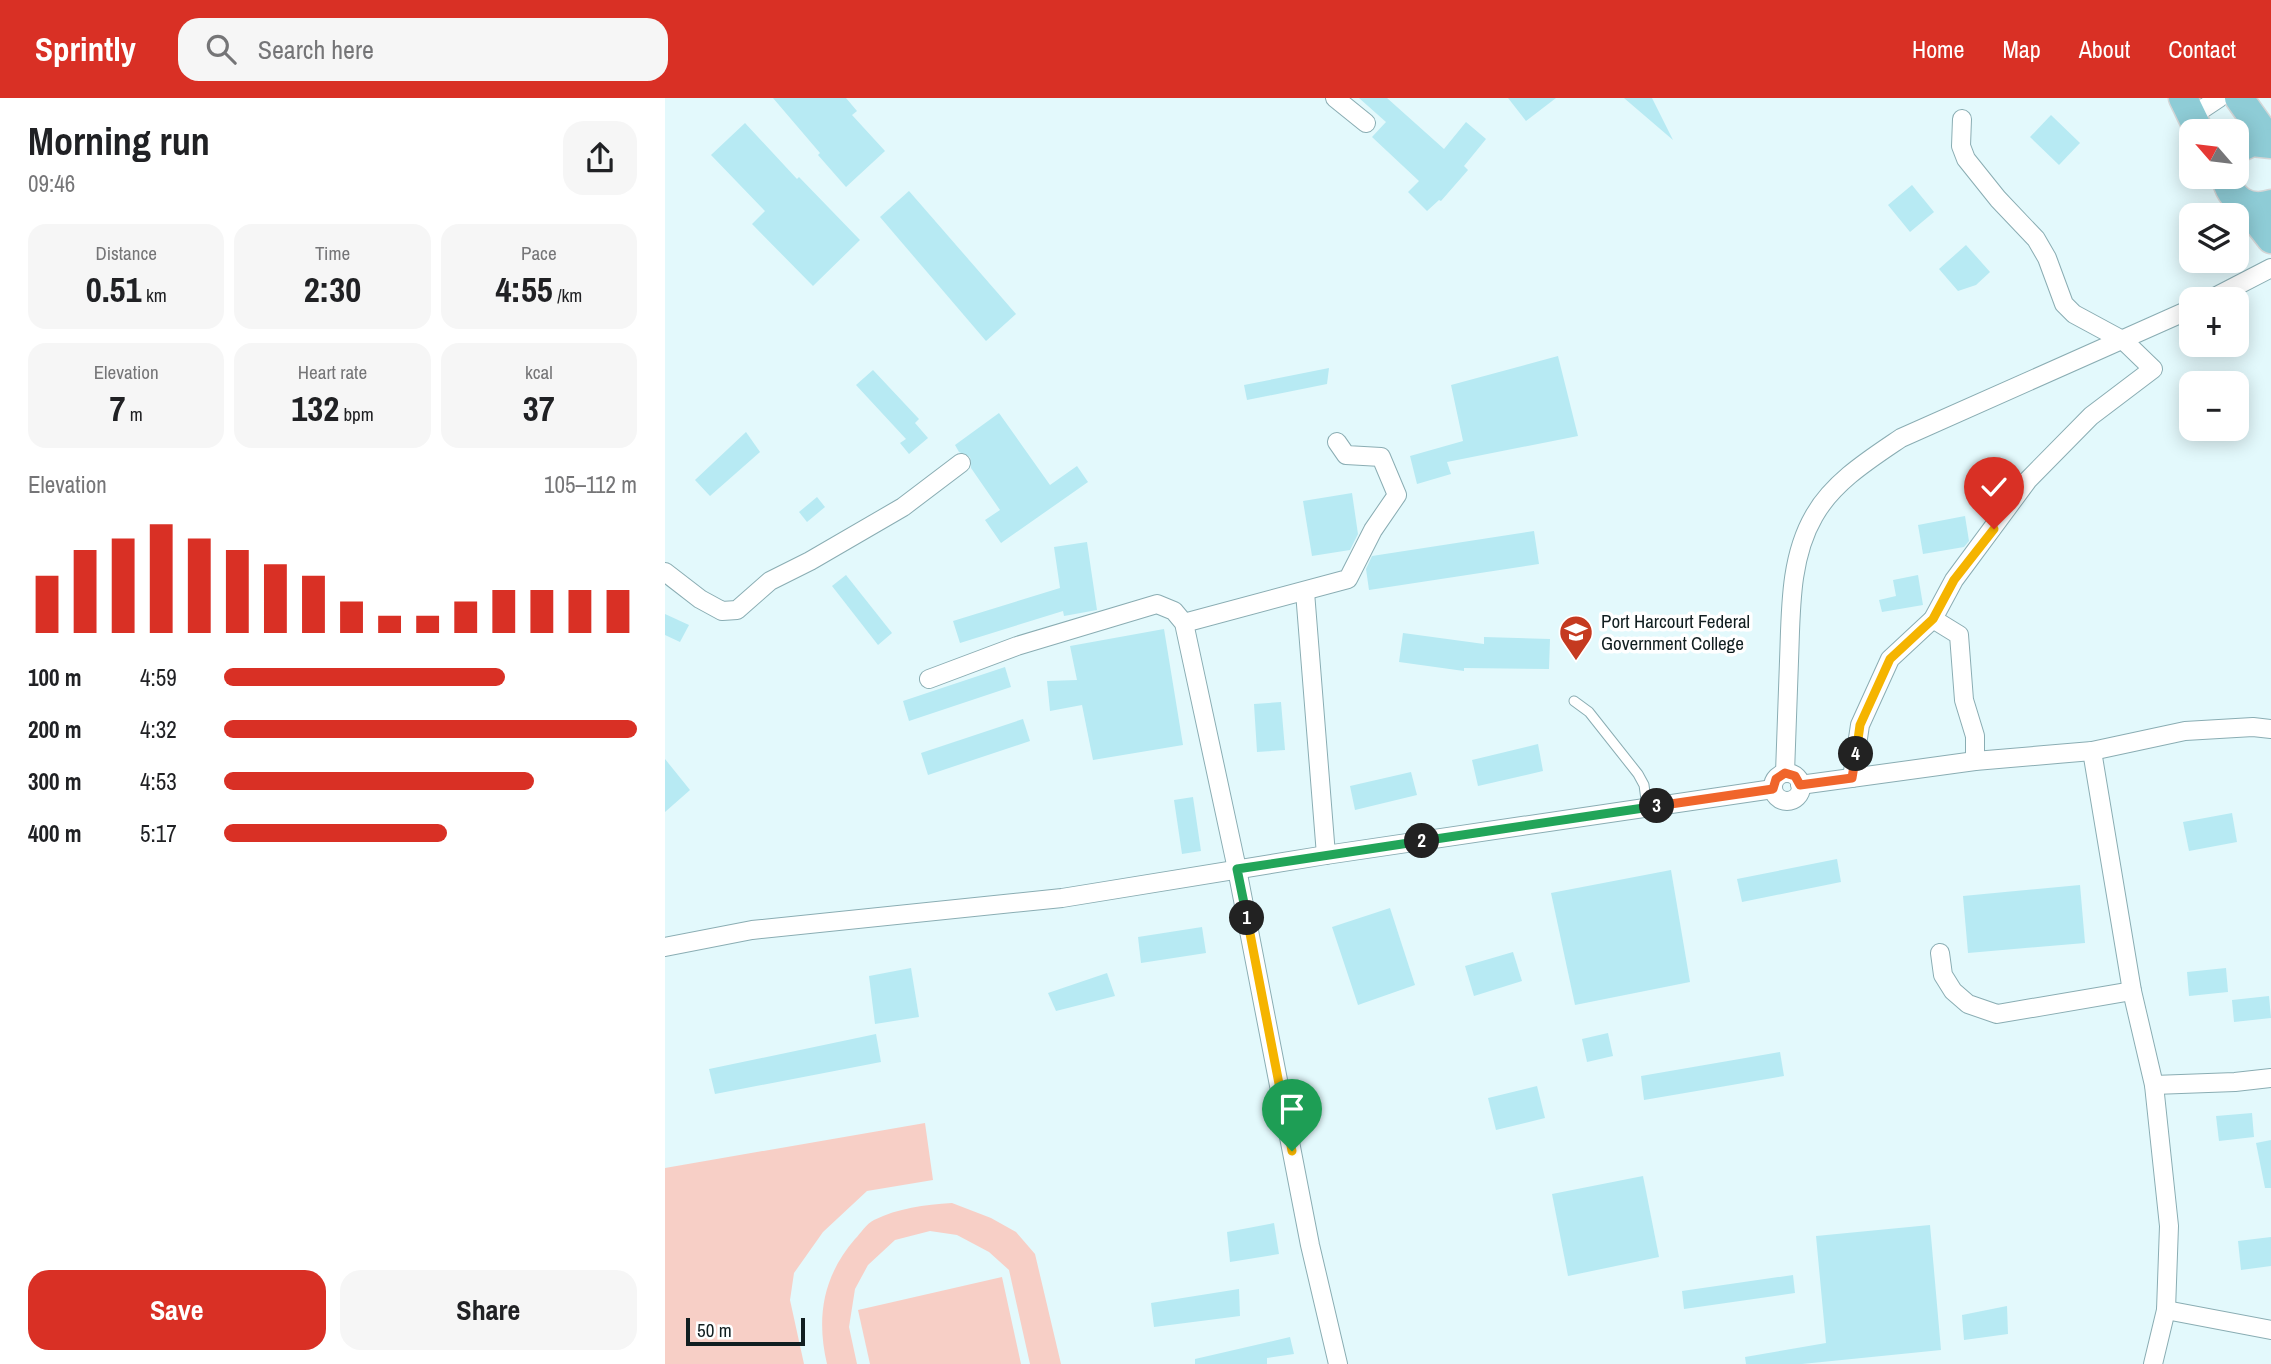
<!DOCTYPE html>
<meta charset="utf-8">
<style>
:root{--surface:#fff;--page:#f6f6f6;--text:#202124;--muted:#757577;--accent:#d93025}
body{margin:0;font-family:"Archivo Narrow",sans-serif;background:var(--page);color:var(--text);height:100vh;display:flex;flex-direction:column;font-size:26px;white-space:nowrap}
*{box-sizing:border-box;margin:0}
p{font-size:23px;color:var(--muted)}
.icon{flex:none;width:38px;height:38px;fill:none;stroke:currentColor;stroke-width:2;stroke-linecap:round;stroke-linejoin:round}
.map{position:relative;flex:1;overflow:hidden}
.side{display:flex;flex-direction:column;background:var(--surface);width:665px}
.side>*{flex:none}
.needle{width:46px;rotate:298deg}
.tools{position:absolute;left:1514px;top:21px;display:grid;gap:14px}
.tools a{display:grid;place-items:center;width:70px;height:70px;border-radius:14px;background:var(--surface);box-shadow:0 4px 18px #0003;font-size:35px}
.scale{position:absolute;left:21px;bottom:18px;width:119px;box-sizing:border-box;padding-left:7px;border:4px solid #111e20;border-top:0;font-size:19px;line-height:24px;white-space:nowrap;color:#111e20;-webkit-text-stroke:5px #fff;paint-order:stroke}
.pin{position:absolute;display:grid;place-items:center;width:60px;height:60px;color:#fff;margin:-72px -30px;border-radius:50% 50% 50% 0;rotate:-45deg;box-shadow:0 0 7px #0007}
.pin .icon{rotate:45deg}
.km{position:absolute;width:35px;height:35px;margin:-18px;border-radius:50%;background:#222;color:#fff;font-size:19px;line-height:35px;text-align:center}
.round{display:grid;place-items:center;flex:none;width:74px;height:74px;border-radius:21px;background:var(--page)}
.overview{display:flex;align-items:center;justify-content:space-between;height:119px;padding:0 28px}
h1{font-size:38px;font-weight:800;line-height:52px}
.metrics{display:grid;grid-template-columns:repeat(3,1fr);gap:10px;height:119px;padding:7px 28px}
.metrics div{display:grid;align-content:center;border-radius:18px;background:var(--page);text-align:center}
.metrics b{font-size:35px;font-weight:800}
.metrics small{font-size:19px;font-weight:400}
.metrics p{font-size:19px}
.chart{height:196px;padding:14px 28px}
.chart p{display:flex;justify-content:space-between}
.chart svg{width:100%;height:126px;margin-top:7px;stroke:var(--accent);stroke-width:6}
.button{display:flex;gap:14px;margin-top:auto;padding:14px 28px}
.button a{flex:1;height:80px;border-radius:21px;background:var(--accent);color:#fff;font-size:28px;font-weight:800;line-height:80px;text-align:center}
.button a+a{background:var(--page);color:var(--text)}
ul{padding:0 28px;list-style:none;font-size:23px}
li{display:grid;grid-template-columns:112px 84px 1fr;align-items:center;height:52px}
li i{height:18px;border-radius:9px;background:var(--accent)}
header{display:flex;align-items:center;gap:42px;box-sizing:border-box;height:98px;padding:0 35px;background:var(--accent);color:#fff}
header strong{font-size:33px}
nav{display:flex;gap:38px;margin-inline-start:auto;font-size:24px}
.search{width:490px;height:63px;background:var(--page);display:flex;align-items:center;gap:18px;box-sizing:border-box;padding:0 24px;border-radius:21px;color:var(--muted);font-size:26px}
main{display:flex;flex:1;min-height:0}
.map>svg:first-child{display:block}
</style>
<header>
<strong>Sprintly</strong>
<div class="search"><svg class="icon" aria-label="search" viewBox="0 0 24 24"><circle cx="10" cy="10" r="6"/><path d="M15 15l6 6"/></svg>Search here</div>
<nav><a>Home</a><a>Map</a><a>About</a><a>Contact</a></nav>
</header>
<main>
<section class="side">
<div class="overview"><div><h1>Morning run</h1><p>09:46</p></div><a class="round"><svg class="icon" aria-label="share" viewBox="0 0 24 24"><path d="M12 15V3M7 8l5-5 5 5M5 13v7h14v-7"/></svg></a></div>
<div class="metrics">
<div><p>Distance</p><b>0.51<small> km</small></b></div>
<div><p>Time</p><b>2:30</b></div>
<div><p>Pace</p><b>4:55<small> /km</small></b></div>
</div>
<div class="metrics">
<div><p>Elevation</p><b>7<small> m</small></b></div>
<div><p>Heart rate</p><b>132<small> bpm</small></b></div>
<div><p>kcal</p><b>37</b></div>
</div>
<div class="chart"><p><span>Elevation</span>105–112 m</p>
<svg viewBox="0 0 160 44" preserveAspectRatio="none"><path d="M5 44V24M15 44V15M25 44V11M35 44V6M45 44V11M55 44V15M65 44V20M75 44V24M85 44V33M95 44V38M105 44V38M115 44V33M125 44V29M135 44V29M145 44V29M155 44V29"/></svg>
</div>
<ul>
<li><b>100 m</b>4:59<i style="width:68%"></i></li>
<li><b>200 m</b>4:32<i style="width:100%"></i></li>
<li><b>300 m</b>4:53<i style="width:75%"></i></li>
<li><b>400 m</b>5:17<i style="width:54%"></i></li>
</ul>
<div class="button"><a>Save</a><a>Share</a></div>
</section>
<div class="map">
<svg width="1606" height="1266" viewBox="0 0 1606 1266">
<rect width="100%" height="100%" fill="#e3f9fc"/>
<g fill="#f7cfc6">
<polygon points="260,1025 268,1082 202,1093 158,1134 129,1175 125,1202 139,1266 0,1266 0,1070"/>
<path d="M 287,1105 L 326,1120 L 351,1134 L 370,1156 L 396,1266 L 365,1266 L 344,1172 L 324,1154 L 292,1137 L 265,1133 L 230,1142 L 203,1167 L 190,1191 L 184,1229 L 192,1266 L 162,1266 C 151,1219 158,1178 190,1141 C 196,1135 201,1126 209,1122 C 233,1110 259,1107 287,1105 Z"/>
<polygon points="337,1179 356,1266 205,1266 193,1212"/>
</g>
<g fill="#b7eaf3">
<polygon points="108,0 181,0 192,13 187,17 220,53 181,89 153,57 155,55"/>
<polygon points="694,0 722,0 779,51 801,24 821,41 799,68 803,72 776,103 774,102 762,113 743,94 754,83 707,39 721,24"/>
<polygon points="843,0 891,0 861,23"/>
<polygon points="959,0 987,0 1008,42"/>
<polygon points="1386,17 1415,45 1394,67 1365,39"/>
<polygon points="80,25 132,81 134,79 195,142 148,188 87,126 100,113 46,57"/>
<polygon points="1247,87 1269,114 1245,134 1223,107"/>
<polygon points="244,93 351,216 321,243 215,119"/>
<polygon points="1301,147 1325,174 1311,187 1293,193 1274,171"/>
<polygon points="893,258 913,338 782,364 786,376 752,386 745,358 798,343 786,287"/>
<polygon points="664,270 662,286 582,302 579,287"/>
<polygon points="208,272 254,321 250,325 263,340 244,356 235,345 241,341 191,287"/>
<polygon points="334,315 385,387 412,368 423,384 336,445 320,422 335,412 306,370 305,359 294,354 290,347"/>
<polygon points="81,334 95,354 45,398 30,382"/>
<polygon points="687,395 693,436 685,452 647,458 638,403"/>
<polygon points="152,399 160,409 142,424 134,414"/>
<polygon points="1300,418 1304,443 1299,449 1258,456 1253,427"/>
<polygon points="869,433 874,466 704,492 701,471 707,458"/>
<polygon points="422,444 432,512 399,518 398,513 295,545 288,523 395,490 389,449"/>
<polygon points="181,477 227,535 213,547 167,488"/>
<polygon points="1253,477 1258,507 1217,514 1214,502 1231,498 1228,482"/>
<polygon points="0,516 24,527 15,544 0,537"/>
<polygon points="499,531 518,647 428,662 417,607 385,613 382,583 412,582 405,548"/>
<polygon points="738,535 819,546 819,539 885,541 884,571 799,570 799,573 734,564"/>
<polygon points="340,569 346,589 244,623 238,603"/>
<polygon points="616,604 620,652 592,654 589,606"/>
<polygon points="358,621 365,643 263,677 256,655"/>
<polygon points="873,646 878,673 813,688 807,662"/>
<polygon points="0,661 25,692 0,714"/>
<polygon points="746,674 752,697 690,712 685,688"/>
<polygon points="528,699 536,753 517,756 509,702"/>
<polygon points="1567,715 1572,744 1524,753 1518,724"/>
<polygon points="1172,761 1176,784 1077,804 1072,781"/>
<polygon points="1006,772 1025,884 910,907 886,795"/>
<polygon points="1415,787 1420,845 1303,855 1298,798"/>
<polygon points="725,810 750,887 693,907 667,829"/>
<polygon points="537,829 541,855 476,865 473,839"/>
<polygon points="848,854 857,883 809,898 800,868"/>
<polygon points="246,870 254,919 210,926 204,878"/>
<polygon points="1561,870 1563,894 1524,898 1522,874"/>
<polygon points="442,875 450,898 391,913 383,895"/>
<polygon points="1604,898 1606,920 1569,924 1567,902"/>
<polygon points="943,935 948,958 922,964 917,941"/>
<polygon points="211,936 216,964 50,996 44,971"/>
<polygon points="1115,954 1119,978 979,1002 976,978"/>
<polygon points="872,988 880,1020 831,1032 823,1000"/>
<polygon points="1587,1015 1589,1039 1554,1043 1551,1018"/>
<polygon points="1606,1042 1606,1090 1600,1090 1591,1045"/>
<polygon points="978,1078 994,1159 903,1178 887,1096"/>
<polygon points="609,1125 614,1156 565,1164 562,1134"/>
<polygon points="1265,1127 1276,1252 1137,1266 1081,1266 1080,1259 1161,1245 1151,1138"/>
<polygon points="1606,1139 1606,1168 1576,1172 1573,1143"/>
<polygon points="1128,1177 1130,1195 1019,1211 1017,1193"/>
<polygon points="574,1191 575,1218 489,1229 486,1205"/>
<polygon points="1342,1208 1343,1236 1299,1242 1297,1217"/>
<polygon points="625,1239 629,1256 602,1260 602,1266 530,1266 530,1261"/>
</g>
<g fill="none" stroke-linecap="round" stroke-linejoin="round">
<g stroke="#8aadb3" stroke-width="11">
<polyline id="service" points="909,603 924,614 973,676 979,687 982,709"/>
</g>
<g stroke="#8aadb3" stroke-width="20">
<g id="minor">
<polyline points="670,0 701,25"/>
<polyline points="1527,18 1554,0"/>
<polyline points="1546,201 1606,170"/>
<polyline points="0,474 35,501 57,513 72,512 105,483 145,463 238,409 296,365"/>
<polyline points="640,494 661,757"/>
<polyline points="1268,521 1294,537 1299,602 1310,638 1310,663"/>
<polyline points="519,525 683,481 708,432 732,397 716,359 681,357 672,344"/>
<polyline points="264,581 352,548 492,506 509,513 519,525 572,771 645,1147 673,1266"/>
<polyline points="1427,653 1467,893 1489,987 1504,1128 1501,1212 1488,1266"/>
<path d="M 1120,675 C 1121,638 1123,600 1124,563 C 1126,515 1124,461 1149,418 C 1168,384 1205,361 1236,340 L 1526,211"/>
<circle cx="1122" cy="689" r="14"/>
<polyline points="1187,680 1195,627 1225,561 1268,521 1289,482 1363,382 1426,318 1488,271 1459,243 1409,216 1399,206 1382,160 1371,141 1333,101 1301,61 1296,48 1297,21"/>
<polyline points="1135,687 1310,663 1427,653 1520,633 1588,629 1606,631"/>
<polyline points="0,849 87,832 397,800 661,757 1108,691"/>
<polyline points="1275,855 1278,877 1288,893 1303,906 1332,916 1467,893"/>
<polyline points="1489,987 1570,984 1606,980"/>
<polyline points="1501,1212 1606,1232"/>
</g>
</g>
<g stroke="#d4d6d7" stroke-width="31">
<g id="primary">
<polyline points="1518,0 1534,33"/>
<polyline points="1574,0 1606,45"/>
<polyline points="1572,51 1587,44 1606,46"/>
<path d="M 1561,79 C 1565,102 1584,113 1606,106"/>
<polyline points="1578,105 1606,141"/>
</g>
</g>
<use href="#service" stroke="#fff" stroke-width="9"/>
<use href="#minor" stroke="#fff" stroke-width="18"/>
<use href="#primary" stroke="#8eccd6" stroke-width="28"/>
</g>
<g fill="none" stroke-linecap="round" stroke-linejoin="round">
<g stroke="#fff" stroke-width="14">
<polyline id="split-1" points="582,820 627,1053"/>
</g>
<g stroke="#fff" stroke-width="14">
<polyline id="split-2" points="582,820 572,771 757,743"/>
</g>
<g stroke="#fff" stroke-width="14">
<polyline id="split-3" points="757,743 992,708"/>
</g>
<g stroke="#fff" stroke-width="14">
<polyline id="split-4" points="992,708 1108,691 1111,681 1120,675 1130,678 1135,687 1187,680 1191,656"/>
</g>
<g stroke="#fff" stroke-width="14">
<polyline id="split-5" points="1191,656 1195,627 1225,561 1268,521 1289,482 1329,431"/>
</g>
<use href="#split-1" stroke="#f5b400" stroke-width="9"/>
<use href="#split-2" stroke="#22a559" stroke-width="9"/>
<use href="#split-3" stroke="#22a559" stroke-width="9"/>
<use href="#split-4" stroke="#f0652b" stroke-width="9"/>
<use href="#split-5" stroke="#f5b400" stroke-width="9"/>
</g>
<defs>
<g id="university-pin" transform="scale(1.75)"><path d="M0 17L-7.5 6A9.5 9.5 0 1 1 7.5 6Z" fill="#c53a20" stroke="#fff"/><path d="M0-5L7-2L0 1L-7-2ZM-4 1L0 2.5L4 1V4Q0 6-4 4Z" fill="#fff"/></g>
</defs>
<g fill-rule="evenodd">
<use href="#university-pin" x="911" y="534"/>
</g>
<g text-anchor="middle" stroke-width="7" stroke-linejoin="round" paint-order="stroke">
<g font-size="19" fill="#111e20" stroke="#fff" text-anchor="start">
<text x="936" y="530">Port Harcourt Federal<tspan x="936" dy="22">Government College</tspan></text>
</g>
</g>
</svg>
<div class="tools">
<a><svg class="needle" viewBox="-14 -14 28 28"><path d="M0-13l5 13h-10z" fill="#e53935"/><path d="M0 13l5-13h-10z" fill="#757577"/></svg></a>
<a><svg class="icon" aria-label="layers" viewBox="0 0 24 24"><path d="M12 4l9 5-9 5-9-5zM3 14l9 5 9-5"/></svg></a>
<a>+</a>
<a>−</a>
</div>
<div class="scale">50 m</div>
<div class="pin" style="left:627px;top:1053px;background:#1e9e55"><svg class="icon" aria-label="arrive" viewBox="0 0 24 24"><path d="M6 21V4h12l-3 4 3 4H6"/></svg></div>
<div class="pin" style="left:1329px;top:431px;background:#d93025"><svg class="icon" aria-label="check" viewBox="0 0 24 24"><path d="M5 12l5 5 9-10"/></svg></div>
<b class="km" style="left:582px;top:820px">1</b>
<b class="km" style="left:757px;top:743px">2</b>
<b class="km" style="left:992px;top:708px">3</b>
<b class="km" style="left:1191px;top:656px">4</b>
</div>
</main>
